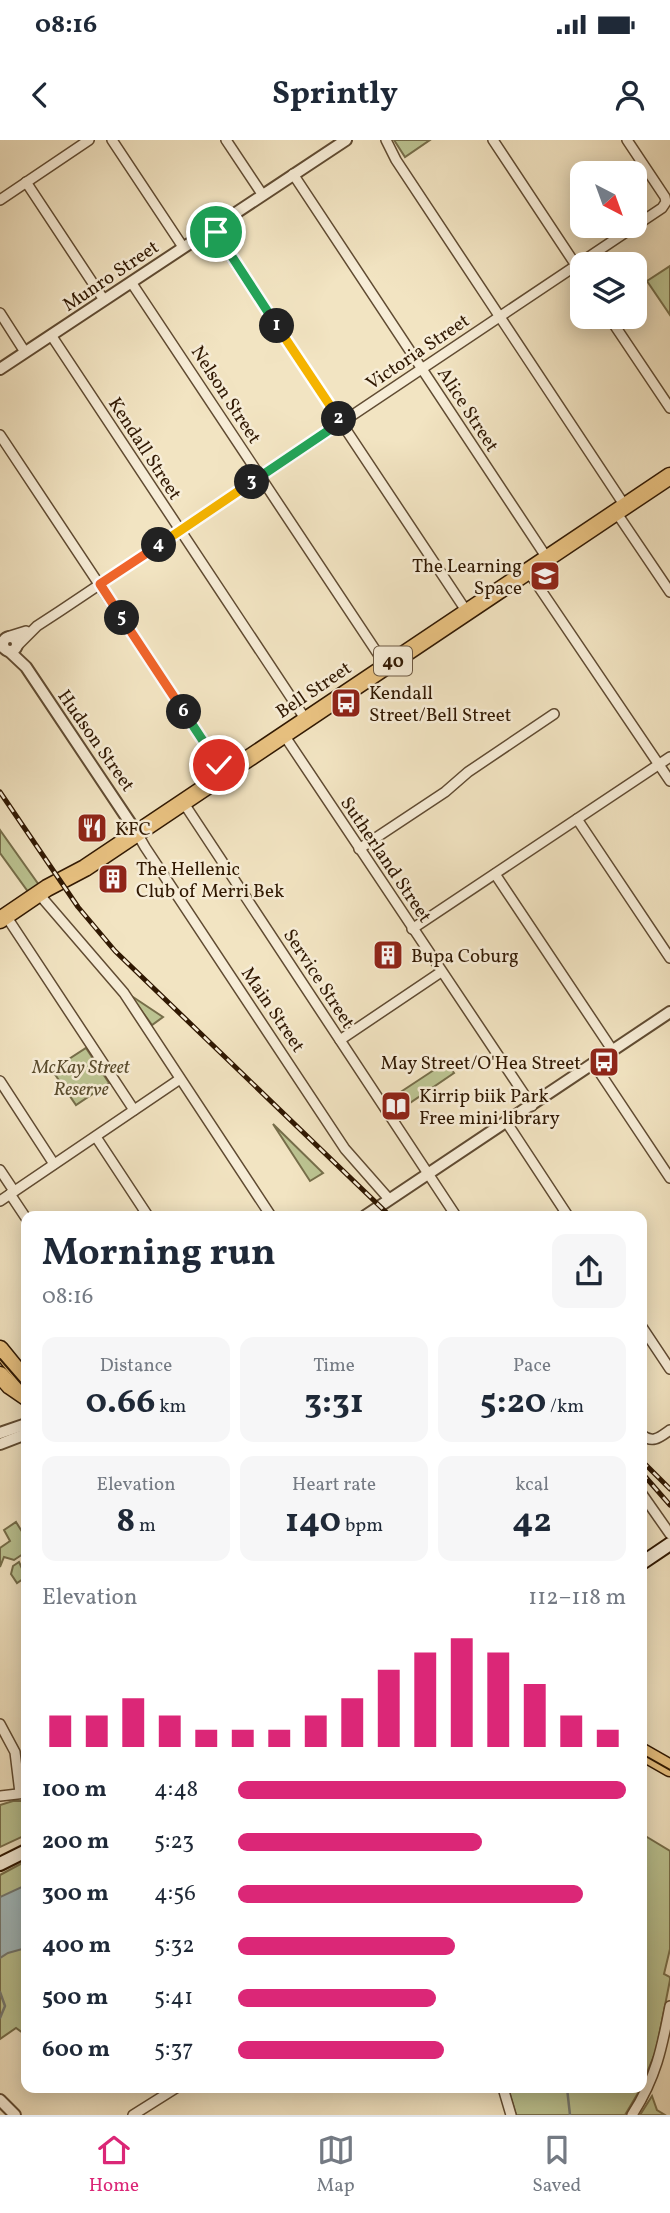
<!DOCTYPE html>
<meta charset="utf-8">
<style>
:root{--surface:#fff;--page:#f6f6f7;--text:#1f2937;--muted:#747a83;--line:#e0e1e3;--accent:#db2777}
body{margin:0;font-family:Vollkorn,serif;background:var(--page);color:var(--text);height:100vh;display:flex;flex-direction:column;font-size:26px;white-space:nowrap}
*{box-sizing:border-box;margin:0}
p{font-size:23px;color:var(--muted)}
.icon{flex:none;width:38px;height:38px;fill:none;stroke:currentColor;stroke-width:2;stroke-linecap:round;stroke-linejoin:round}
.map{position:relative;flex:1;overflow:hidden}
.sheet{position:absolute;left:21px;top:1071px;width:626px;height:882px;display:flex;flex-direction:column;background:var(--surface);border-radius:14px;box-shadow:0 4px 18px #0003}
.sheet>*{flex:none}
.needle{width:46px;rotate:139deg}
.controls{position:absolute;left:570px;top:21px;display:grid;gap:14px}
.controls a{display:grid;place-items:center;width:77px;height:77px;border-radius:14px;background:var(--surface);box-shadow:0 4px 18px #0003;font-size:35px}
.pin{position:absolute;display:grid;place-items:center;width:60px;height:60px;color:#fff;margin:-30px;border:4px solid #fff;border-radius:50%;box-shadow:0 2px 7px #0007}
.km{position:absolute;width:35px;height:35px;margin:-18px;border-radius:50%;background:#222;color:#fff;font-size:19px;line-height:35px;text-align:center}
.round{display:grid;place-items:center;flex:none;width:74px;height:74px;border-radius:14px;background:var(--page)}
.headline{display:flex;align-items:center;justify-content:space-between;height:119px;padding:0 21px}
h1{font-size:38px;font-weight:700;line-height:52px}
.figures{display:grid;grid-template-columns:repeat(3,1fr);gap:10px;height:119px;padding:7px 21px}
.figures div{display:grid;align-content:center;border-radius:14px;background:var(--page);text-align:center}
.figures b{font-size:35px;font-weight:700}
.figures small{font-size:19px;font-weight:400}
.figures p{font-size:19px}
.chart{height:196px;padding:14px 21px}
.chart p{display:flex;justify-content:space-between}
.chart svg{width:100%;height:126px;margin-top:7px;stroke:var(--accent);stroke-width:6}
ul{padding:0 21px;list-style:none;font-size:23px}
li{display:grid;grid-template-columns:112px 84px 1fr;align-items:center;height:52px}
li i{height:18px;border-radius:9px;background:var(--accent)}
.status{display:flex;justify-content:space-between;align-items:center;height:49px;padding:0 35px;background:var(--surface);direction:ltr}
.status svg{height:19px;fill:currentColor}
header{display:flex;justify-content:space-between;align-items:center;height:91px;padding:0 21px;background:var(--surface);font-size:32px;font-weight:700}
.tabs{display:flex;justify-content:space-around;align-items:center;height:98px;border-top:2px solid var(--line);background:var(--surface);font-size:19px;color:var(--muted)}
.tabs a{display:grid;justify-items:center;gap:4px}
.tabs .on{color:var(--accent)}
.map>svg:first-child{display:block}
</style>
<div class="status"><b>08:16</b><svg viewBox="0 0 49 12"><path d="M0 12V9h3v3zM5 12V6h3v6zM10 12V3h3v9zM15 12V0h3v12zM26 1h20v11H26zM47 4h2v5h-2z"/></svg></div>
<header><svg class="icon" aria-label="back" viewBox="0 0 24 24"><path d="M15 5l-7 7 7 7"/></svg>Sprintly<svg class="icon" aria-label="person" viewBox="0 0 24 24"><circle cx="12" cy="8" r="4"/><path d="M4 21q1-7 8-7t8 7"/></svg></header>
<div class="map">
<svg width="670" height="1975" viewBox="0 0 670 1975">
<rect width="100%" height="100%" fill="#f2e4c2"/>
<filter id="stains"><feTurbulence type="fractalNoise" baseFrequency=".00286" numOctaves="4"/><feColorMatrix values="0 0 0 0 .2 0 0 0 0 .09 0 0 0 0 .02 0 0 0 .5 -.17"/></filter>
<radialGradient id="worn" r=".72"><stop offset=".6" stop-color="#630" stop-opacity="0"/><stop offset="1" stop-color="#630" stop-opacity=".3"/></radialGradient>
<g fill="#bcc492" stroke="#766e4a" stroke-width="2">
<polygon points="394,0 430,0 405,17"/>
<polygon points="670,126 670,175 647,141"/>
<polygon points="0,690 39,745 29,753 0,713"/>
<polygon points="130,855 163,877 152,885"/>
<polygon points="86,908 109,943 76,965 52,930"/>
<polygon points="446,922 454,933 398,971 390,959"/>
<polygon points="273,984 323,1033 310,1041"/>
<polygon points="16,1382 26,1398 26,1412 14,1420 4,1417 0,1427 0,1408 10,1401 4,1390"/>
<polygon points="19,1422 26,1437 17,1443 11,1434 13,1426"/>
<polygon points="13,1661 24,1661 26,1695 0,1707 0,1665"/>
<polygon points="642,1694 670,1711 670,1809 664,1834 670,1837 670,1840 656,1911 642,1945"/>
<polygon points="26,1721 26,1890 23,1893 16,1888 0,1899 0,1735"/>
<polygon points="508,1948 641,1948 625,1975 516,1975"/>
<polygon points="652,1956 657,1970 665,1975 640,1975"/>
</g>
<polygon fill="#a2bbbf" stroke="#747a73" stroke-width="2" points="26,1745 26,1808 8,1813 0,1818 0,1757"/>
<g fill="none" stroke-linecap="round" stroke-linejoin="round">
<g stroke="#747a73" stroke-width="2.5">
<polyline points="0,1852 5,1866 0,1878"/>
<polyline points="567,1948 570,1975"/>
</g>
<g stroke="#604b32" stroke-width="12">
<g id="minor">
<polyline points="112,0 183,107"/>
<polyline points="226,0 262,54"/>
<polyline points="386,0 396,20 625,366"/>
<polyline points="493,0 583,136"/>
<polyline points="293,34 547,418"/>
<polyline points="26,42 104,160"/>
<polyline points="0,60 89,0"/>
<polyline points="212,88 467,472"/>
<polyline points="131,142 386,526"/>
<polyline points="0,173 25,212"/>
<polyline points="609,177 670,268"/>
<polyline points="51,195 306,580"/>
<polyline points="0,295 225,634"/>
<polyline points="616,372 670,452"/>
<polyline points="528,431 670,641"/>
<polyline points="10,496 26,491"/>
<polyline points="18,505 37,486 60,471 662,68 666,62 665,57 627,0"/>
<polyline points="0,507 3,502"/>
<polyline points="284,595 532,966"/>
<polyline points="183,662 456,1076"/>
<polyline points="577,679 670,818"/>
<polyline points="137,693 145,707 345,1009 389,1059"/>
<polyline points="359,709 445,652 468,632 554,574"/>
<polyline points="495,734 613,911"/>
<polyline points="44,760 124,853 271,1076"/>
<polyline points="10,782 134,970"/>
<polyline points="412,789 670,617"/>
<polyline points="340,900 441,832"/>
<polyline points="594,924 670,1038"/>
<polyline points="0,941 54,1024"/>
<polyline points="507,983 568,1076"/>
<polyline points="96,997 148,1076"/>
<polyline points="0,1030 14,1051"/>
<polyline points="10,1054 26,1078"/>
<polyline points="0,1061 180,939"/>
<polyline points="642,1187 670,1229"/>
<path d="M 642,1295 C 653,1304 660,1297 670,1290"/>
<polyline points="642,1354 670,1394"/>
<polyline points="0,1584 15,1612 20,1653"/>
<polyline points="0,1656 26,1653"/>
<polyline points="503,1948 511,1975"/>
<polyline points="133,1975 176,1948"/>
<path d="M 632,1975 C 656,1938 662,1908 670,1866"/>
</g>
</g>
<g stroke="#604b32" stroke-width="14">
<g id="tertiary">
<polyline points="0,229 346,0"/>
<circle cx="10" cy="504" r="7"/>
<polyline points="9,511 26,527 137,693"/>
<polyline points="365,1076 670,872"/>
<polyline points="0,1293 26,1284"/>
<polyline points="0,1304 26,1294"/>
<polyline points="0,1960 15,1975"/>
</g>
</g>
<g stroke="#301802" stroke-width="16">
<g id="secondary">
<polyline points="642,1423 670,1404"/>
<polyline points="0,1724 26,1711"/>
</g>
</g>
<g stroke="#301802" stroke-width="19">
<g id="trunk">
<polyline points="0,780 47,748 85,728 670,336"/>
<polyline points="0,1209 26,1241"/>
<polyline points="0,1235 10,1246 26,1257"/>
<polyline points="642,1612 670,1628"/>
</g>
</g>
<use href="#minor" stroke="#f7edd7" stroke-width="9"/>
<use href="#tertiary" stroke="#f7edd7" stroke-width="10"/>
<use href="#secondary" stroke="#f7edd7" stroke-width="12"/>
<use href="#trunk" stroke="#e9c281" stroke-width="16"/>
<g stroke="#301802" stroke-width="2">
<polyline points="0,1219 26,1249"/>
<polyline points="642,1614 670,1630"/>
</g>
<g stroke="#301802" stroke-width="5">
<g id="rail">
<polyline points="0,652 78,767 115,811 390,1076"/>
<polyline points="642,1321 670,1349"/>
<polyline points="642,1333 670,1365"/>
</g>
</g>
<use href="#rail" stroke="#f7edd7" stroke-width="2.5" stroke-dasharray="8" stroke-linecap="butt"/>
</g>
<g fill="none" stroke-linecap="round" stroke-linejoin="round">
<g stroke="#fff" stroke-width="14">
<polyline id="split-1" points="216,92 277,186"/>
</g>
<g stroke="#fff" stroke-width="14">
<polyline id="split-2" points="277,186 339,279"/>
</g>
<g stroke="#fff" stroke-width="14">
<polyline id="split-3" points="252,342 341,282 339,279"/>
</g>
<g stroke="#fff" stroke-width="14">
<polyline id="split-4" points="159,405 252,342"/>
</g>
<g stroke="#fff" stroke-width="14">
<polyline id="split-5" points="122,478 100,444 159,405"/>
</g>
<g stroke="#fff" stroke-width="14">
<polyline id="split-6" points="122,478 184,572"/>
</g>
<g stroke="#fff" stroke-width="14">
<polyline id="split-7" points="184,572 219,625"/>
</g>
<use href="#split-1" stroke="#22a559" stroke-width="9"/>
<use href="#split-2" stroke="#f5b400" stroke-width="9"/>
<use href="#split-3" stroke="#22a559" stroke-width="9"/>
<use href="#split-4" stroke="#f5b400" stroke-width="9"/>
<use href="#split-5" stroke="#f0652b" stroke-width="9"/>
<use href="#split-6" stroke="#f0652b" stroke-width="9"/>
<use href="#split-7" stroke="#22a559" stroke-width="9"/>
</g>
<defs>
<g id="school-square" transform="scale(1.575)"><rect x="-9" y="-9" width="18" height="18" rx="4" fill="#8f2418" stroke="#f7edd7"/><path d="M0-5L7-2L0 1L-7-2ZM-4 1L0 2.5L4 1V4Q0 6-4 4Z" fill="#fff"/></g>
<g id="bus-square" transform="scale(1.575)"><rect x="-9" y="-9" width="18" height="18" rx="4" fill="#8f2418" stroke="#f7edd7"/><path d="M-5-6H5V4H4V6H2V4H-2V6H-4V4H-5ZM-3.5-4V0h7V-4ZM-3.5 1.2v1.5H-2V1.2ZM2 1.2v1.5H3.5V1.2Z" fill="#fff"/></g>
<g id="restaurant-square" transform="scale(1.575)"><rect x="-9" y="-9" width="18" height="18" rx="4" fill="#8f2418" stroke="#f7edd7"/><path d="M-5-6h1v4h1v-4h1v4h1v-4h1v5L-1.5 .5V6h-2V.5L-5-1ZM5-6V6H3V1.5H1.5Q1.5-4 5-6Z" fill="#fff"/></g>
<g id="building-square" transform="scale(1.575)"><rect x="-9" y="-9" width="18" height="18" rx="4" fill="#8f2418" stroke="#f7edd7"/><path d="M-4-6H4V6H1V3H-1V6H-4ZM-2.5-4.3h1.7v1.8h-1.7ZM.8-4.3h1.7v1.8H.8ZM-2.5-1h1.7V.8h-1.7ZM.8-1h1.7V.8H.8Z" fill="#fff"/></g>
<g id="library-square" transform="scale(1.575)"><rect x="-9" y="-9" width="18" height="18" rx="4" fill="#8f2418" stroke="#f7edd7"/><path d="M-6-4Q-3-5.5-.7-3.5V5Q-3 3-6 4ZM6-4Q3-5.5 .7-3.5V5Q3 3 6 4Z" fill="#fff"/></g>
</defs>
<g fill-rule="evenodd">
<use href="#school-square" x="545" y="436"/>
<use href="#bus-square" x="346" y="563"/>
<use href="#restaurant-square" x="92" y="688"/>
<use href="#building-square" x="113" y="739"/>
<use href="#building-square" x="388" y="815"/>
<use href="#bus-square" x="604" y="922"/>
<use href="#library-square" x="396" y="966"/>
</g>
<g text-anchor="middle" stroke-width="5" stroke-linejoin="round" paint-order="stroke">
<rect fill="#f7edd7" stroke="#6c5842" stroke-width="2" x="374" y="506.5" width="38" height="29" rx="5"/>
<g font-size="18" font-weight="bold" fill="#301802">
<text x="393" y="527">40</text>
</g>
<g font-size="19" fill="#301802" stroke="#f7edd7">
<text transform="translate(110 135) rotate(-34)" y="7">Munro Street</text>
<text transform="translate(417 211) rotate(-34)" y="7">Victoria Street</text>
<text transform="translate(227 254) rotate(57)" y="7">Nelson Street</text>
<text transform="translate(469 269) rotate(57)" y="7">Alice Street</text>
<text transform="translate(146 308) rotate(57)" y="7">Kendall Street</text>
<text transform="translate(313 549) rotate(-34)" y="7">Bell Street</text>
<text transform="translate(97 600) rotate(55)" y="7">Hudson Street</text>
<text transform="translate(387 719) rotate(56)" y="7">Sutherland Street</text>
<text transform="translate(320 838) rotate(57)" y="7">Service Street</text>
<text transform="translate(274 869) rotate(56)" y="7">Main Street</text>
</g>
<g font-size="19" fill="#301802" stroke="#f7edd7" text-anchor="start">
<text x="522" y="432" text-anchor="end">The Learning<tspan x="522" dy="22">Space</tspan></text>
<text x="369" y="559">Kendall<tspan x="369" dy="22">Street/Bell Street</tspan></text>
<text x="115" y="695">KFC</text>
<text x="136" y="735">The Hellenic<tspan x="136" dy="22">Club of Merri Bek</tspan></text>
<text x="411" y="822">Bupa Coburg</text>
<text x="581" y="929" text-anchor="end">May Street/O'Hea Street</text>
<text x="419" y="962">Kirrip biik Park<tspan x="419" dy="22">Free mini library</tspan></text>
</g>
<g font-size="19" font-style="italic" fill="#5a4c2d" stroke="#f7edd7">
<text x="81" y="933">McKay Street<tspan x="81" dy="22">Reserve</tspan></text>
</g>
</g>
<rect width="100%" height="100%" filter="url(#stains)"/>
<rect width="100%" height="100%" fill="url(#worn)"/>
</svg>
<div class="controls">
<a><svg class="needle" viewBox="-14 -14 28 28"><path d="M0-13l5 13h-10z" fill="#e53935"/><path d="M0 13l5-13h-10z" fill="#747a83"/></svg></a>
<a><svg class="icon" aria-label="layers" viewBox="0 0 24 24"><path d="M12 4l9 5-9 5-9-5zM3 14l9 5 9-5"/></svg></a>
</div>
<div class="pin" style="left:216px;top:92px;background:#1e9e55"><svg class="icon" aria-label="arrive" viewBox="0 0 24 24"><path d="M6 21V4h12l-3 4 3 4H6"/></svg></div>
<div class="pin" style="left:219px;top:625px;background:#d93025"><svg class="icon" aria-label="check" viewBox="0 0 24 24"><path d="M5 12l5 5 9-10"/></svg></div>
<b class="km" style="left:277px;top:186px">1</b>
<b class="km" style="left:339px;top:279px">2</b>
<b class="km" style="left:252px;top:342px">3</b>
<b class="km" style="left:159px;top:405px">4</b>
<b class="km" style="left:122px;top:478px">5</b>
<b class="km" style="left:184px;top:572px">6</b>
<section class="sheet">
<div class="headline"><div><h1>Morning run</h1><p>08:16</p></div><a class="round"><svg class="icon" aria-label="share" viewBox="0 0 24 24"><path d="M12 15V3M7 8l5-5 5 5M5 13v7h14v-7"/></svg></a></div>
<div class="figures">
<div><p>Distance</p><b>0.66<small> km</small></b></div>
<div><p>Time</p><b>3:31</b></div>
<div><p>Pace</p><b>5:20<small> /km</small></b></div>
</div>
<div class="figures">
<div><p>Elevation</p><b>8<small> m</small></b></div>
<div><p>Heart rate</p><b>140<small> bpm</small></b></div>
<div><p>kcal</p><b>42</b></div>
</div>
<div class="chart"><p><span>Elevation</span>112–118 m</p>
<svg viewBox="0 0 160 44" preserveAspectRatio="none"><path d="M5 44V33M15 44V33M25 44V27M35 44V33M45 44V38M55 44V38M65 44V38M75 44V33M85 44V27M95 44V17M105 44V11M115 44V6M125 44V11M135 44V22M145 44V33M155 44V38"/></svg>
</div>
<ul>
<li><b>100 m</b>4:48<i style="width:100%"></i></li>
<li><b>200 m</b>5:23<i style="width:63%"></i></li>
<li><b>300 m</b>4:56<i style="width:89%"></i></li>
<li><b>400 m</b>5:32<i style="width:56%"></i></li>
<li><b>500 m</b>5:41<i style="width:51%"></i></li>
<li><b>600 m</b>5:37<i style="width:53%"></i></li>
</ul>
</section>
</div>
<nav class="tabs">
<a class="on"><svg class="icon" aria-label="home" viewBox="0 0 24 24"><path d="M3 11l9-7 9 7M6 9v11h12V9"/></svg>Home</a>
<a><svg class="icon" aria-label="map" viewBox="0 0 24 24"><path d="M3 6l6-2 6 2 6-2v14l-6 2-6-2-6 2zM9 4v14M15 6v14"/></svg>Map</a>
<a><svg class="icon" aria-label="saved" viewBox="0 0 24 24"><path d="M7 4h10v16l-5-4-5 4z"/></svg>Saved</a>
</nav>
